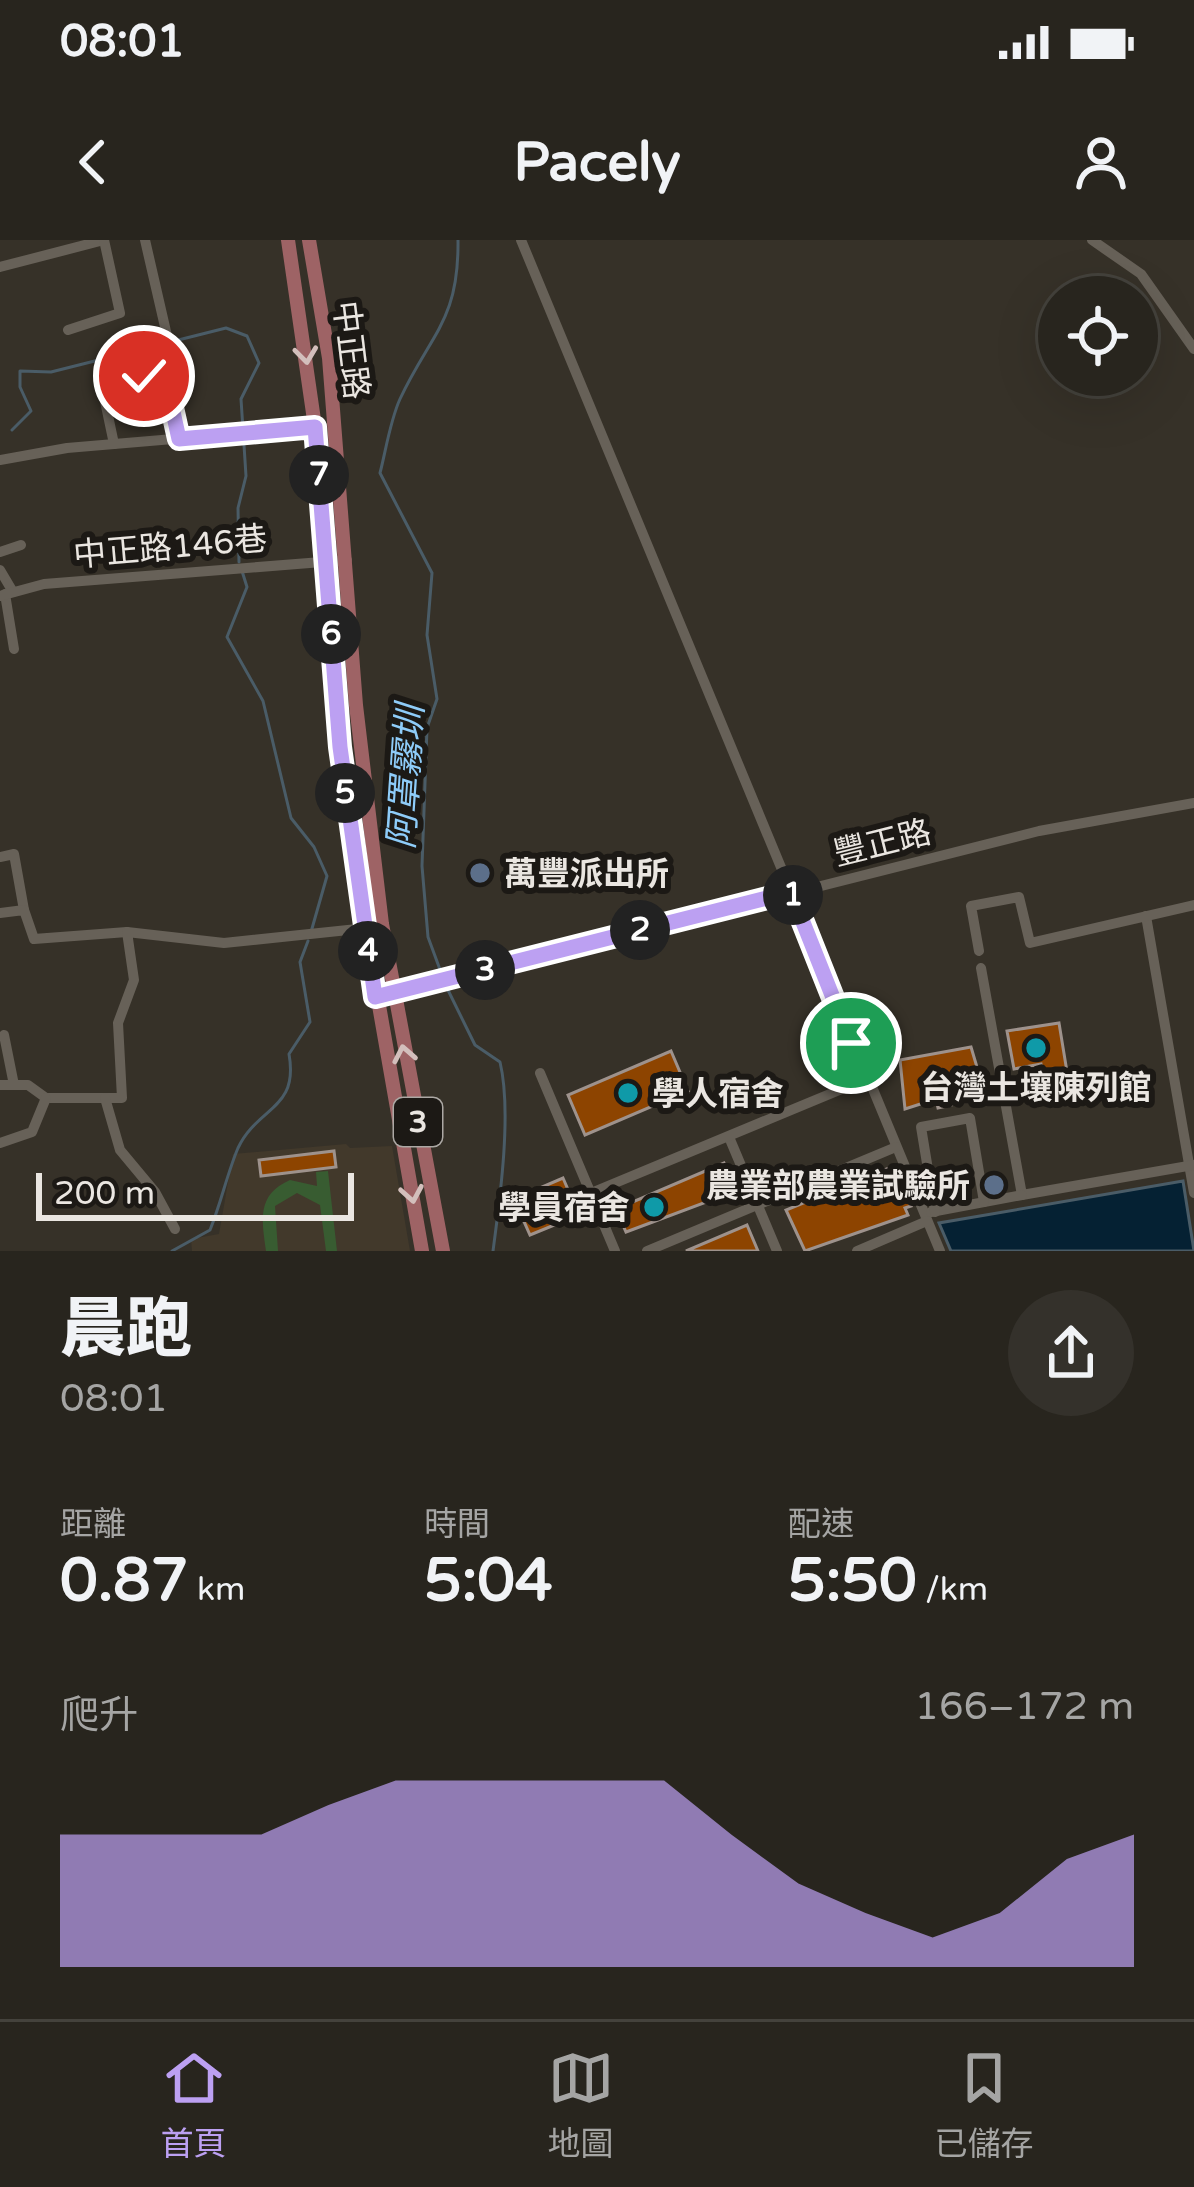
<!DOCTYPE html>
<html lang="zh-TW">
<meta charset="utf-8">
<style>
:root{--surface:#28251e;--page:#34312b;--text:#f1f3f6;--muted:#a5a5a4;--line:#44423c;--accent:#bca0f2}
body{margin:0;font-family:"Varela Round","Noto Sans TC",sans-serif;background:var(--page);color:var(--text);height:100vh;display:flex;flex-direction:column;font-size:45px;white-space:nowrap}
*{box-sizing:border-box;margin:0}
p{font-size:39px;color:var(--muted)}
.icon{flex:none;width:66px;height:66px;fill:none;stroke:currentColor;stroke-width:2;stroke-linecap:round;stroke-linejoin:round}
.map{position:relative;height:1011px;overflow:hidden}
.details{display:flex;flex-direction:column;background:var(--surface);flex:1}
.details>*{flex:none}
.buttons{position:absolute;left:1038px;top:36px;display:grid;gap:24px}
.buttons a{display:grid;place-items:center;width:120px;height:120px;border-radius:50%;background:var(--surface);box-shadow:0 12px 48px #0002,0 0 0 3px var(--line);font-size:60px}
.scale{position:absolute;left:36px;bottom:30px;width:318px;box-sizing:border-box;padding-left:12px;border:6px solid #eae6e1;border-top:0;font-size:33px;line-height:42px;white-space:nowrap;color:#eae6e1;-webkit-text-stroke:9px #1c1915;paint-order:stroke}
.pin{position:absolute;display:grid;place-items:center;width:102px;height:102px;color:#fff;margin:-51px;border:6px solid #fff;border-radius:50%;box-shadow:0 3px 12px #0007}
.km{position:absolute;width:60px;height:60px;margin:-30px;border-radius:50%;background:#222;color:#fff;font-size:33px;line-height:60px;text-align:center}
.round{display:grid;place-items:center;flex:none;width:126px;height:126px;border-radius:63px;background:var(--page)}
.head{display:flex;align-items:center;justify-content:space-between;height:204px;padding:0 60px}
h1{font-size:66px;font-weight:800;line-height:90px}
.stats{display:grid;grid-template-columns:repeat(3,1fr);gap:18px;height:204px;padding:12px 60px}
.stats div{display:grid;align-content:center}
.stats b{font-size:60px;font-weight:800}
.stats small{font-size:33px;font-weight:400}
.stats p{font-size:33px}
.chart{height:336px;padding:24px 60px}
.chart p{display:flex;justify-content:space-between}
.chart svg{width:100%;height:216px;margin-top:12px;fill:var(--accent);opacity:.7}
.status{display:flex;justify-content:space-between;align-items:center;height:84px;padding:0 60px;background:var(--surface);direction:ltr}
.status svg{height:33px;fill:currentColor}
header{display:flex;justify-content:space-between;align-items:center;height:156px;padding:0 60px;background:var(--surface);font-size:54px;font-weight:800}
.tab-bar{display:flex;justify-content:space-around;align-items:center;height:168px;border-top:3px solid var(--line);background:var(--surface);font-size:33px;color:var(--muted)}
.tab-bar a{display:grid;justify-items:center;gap:6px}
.tab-bar .on{color:var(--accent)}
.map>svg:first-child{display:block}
</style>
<div class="status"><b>08:01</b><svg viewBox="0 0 49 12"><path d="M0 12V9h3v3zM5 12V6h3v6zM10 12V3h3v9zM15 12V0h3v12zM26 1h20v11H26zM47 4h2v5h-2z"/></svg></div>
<header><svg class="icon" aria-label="back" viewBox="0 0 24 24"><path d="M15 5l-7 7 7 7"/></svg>Pacely<svg class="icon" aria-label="person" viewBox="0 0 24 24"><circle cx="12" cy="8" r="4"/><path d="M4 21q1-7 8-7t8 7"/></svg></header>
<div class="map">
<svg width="1194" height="1011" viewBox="0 0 1194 1011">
<rect width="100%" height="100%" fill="#363128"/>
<polygon fill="#42392b" points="346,904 350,908 392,906 410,1011 192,1011 191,999 219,994 233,914"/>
<path fill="#385c31" d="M 328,931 L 337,1011 L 326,1011 L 320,965 L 297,953 L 275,966 L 278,1011 L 266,1011 C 262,980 256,955 290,940 L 317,946 L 316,932 Z"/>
<polygon fill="#052133" stroke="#4a5c67" stroke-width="3" points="1183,941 1194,1011 951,1011 939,983"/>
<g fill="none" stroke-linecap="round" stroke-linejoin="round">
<g stroke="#4a5c67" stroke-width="3">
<polyline points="12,190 31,171 20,147 20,131 51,132 226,88 247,96 259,123 241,159 246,236 238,268 239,322"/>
<polyline points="242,331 247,347 227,397 263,461 291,578 314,607 327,636 311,692"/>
<path d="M 442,735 L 428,697 L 422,626 L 427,488 L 437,459 L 427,395 L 432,333 L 380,233 C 386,210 390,181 400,159 C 431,93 459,81 458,0"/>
<path d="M 445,744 L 475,805 L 500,822 C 512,872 500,959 493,1011"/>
<path d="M 172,1011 L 210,990 C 221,963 227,934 238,908 C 258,866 299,870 289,814 L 310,782 L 300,722 L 308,701"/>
</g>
</g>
<g fill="#8d4400" stroke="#9e928c" stroke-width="3">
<polygon points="1059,783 1068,838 1044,842 1041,824 1014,829 1007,791"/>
<polygon points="971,807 982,844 977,845 980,856 969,858 968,852 949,856 951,865 938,868 936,859 905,869 900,820"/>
<polygon points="671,811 688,851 585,895 568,855"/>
<polygon points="334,911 336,927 261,936 259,920"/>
<polygon points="724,923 736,951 626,992 616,969"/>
<polygon points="894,926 911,966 905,968 908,975 805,1011 786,970"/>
<polygon points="563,938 579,975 530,995 514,959"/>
<polygon points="747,985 758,1011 686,1011"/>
</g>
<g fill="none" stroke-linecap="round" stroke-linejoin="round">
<g stroke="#676158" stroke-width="10">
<polyline points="145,0 168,100"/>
<polyline points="521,0 940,1011"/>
<polyline points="1092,0 1141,34 1194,109"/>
<polyline points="0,27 104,0"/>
<polyline points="68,90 120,73 104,0"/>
<polyline points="98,128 114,204"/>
<polyline points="144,136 167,144 179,199"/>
<polyline points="0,220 67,208 315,187"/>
<polyline points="0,312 21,305"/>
<polyline points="0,330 13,352"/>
<polyline points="5,354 14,409"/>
<polyline points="0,356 44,344 347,320"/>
<polyline points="0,617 14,614 24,670"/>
<polyline points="0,673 24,670 34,699 127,692"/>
<polyline points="1146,676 1194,953"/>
<polyline points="979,711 971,666 1019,657 1030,703 1194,665"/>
<polyline points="981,728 1022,955 1194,925"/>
<polyline points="392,754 1039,591 1194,563"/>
<polyline points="4,795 14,845"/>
<polyline points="540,833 615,1011"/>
<polyline points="0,845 28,845 46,858"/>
<polyline points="46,858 122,858 118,783 134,740 127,692 224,703 367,688"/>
<polyline points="105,858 120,910 155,952 175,989"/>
<polyline points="729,897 777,1011"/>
<polyline points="0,903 32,892 46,858"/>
<polyline points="591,953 866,839"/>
<polyline points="931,972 1022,955"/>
<polyline points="935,972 921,887 970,878 984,962"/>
<polyline points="647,1011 896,907"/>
<polyline points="857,1011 927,981"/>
</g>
<g stroke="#9e6365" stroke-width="14">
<polyline points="288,0 315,187 353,617 422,1011"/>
<polyline points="309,0 329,118 356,465 382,684 443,1011"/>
</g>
</g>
<defs><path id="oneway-chevron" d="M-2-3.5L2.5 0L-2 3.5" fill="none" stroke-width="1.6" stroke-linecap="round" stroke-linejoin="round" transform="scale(3)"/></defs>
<g stroke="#d3bfbc">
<use href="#oneway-chevron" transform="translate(306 115) rotate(83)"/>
<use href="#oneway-chevron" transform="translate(404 814) rotate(-101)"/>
<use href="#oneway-chevron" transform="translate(412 954) rotate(80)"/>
</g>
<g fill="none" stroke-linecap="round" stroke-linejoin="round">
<g stroke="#fff" stroke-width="24">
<polyline id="route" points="144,136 167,145 179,199 315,187 340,507 375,757 791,652 851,803"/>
</g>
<use href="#route" stroke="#bca0f2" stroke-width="15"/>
</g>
<g fill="#5c6f8a" stroke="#1c1915" stroke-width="4.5">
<circle cx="480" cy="633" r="12"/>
<circle cx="994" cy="945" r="12"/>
</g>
<g fill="#0f9aa8" stroke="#1c1915" stroke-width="4.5">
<circle cx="1036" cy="808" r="12"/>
<circle cx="628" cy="853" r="12"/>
<circle cx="654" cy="967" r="12"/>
</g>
<g text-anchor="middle" stroke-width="12" stroke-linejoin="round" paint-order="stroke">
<rect fill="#1c1915" stroke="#aca8a4" stroke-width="3" x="394" y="858" width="48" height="48" rx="9"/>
<g font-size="30" font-weight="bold" fill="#eae6e1">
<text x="418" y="892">3</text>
</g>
<g font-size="33" fill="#eae6e1" stroke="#1c1915">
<text transform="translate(352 110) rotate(83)" y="12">中正路</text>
<text transform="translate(170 306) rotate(-5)" y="12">中正路146巷</text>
<text transform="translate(882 602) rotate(-14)" y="12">豐正路</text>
</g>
<g font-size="33" font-weight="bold" fill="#eae6e1" stroke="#1c1915" text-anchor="start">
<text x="504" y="645">萬豐派出所</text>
<text x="1036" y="859" text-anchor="middle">台灣土壤陳列館</text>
<text x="652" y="865">學人宿舍</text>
<text x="970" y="957" text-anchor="end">農業部農業試驗所</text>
<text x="630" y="979" text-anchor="end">學員宿舍</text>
</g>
<g font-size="36" font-style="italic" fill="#8eccf9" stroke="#1c1915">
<text transform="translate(405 537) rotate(-86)" y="13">阿罩霧圳</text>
</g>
</g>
</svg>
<div class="buttons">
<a><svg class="icon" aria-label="locate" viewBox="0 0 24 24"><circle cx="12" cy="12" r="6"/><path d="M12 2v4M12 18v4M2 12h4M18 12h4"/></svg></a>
</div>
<div class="scale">200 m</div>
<div class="pin" style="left:851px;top:803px;background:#1e9e55"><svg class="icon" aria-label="arrive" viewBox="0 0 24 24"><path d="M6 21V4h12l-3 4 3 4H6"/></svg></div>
<div class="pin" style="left:144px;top:136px;background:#d93025"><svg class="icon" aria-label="check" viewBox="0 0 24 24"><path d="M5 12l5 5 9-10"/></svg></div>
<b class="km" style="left:793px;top:655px">1</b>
<b class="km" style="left:640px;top:690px">2</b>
<b class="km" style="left:485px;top:730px">3</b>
<b class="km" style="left:368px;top:711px">4</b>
<b class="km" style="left:345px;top:553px">5</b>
<b class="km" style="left:331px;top:394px">6</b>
<b class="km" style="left:319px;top:235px">7</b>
</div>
<section class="details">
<div class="head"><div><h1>晨跑</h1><p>08:01</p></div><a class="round"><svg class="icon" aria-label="share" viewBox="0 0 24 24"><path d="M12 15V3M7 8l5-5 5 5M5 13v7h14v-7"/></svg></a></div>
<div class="stats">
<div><p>距離</p><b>0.87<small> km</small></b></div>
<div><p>時間</p><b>5:04</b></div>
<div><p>配速</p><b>5:50<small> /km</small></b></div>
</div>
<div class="chart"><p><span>爬升</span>166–172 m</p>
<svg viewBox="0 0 160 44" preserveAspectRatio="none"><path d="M0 44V17L10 17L20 17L30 17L40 11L50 6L60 6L70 6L80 6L90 6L100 17L110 27L120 33L130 38L140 33L150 22L160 17V44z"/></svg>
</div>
</section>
<nav class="tab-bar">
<a class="on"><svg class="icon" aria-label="home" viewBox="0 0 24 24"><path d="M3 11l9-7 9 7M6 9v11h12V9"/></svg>首頁</a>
<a><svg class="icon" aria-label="map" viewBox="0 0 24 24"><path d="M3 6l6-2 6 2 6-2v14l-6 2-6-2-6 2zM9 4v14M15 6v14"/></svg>地圖</a>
<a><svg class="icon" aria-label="saved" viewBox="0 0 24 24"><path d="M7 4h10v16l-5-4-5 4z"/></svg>已儲存</a>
</nav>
